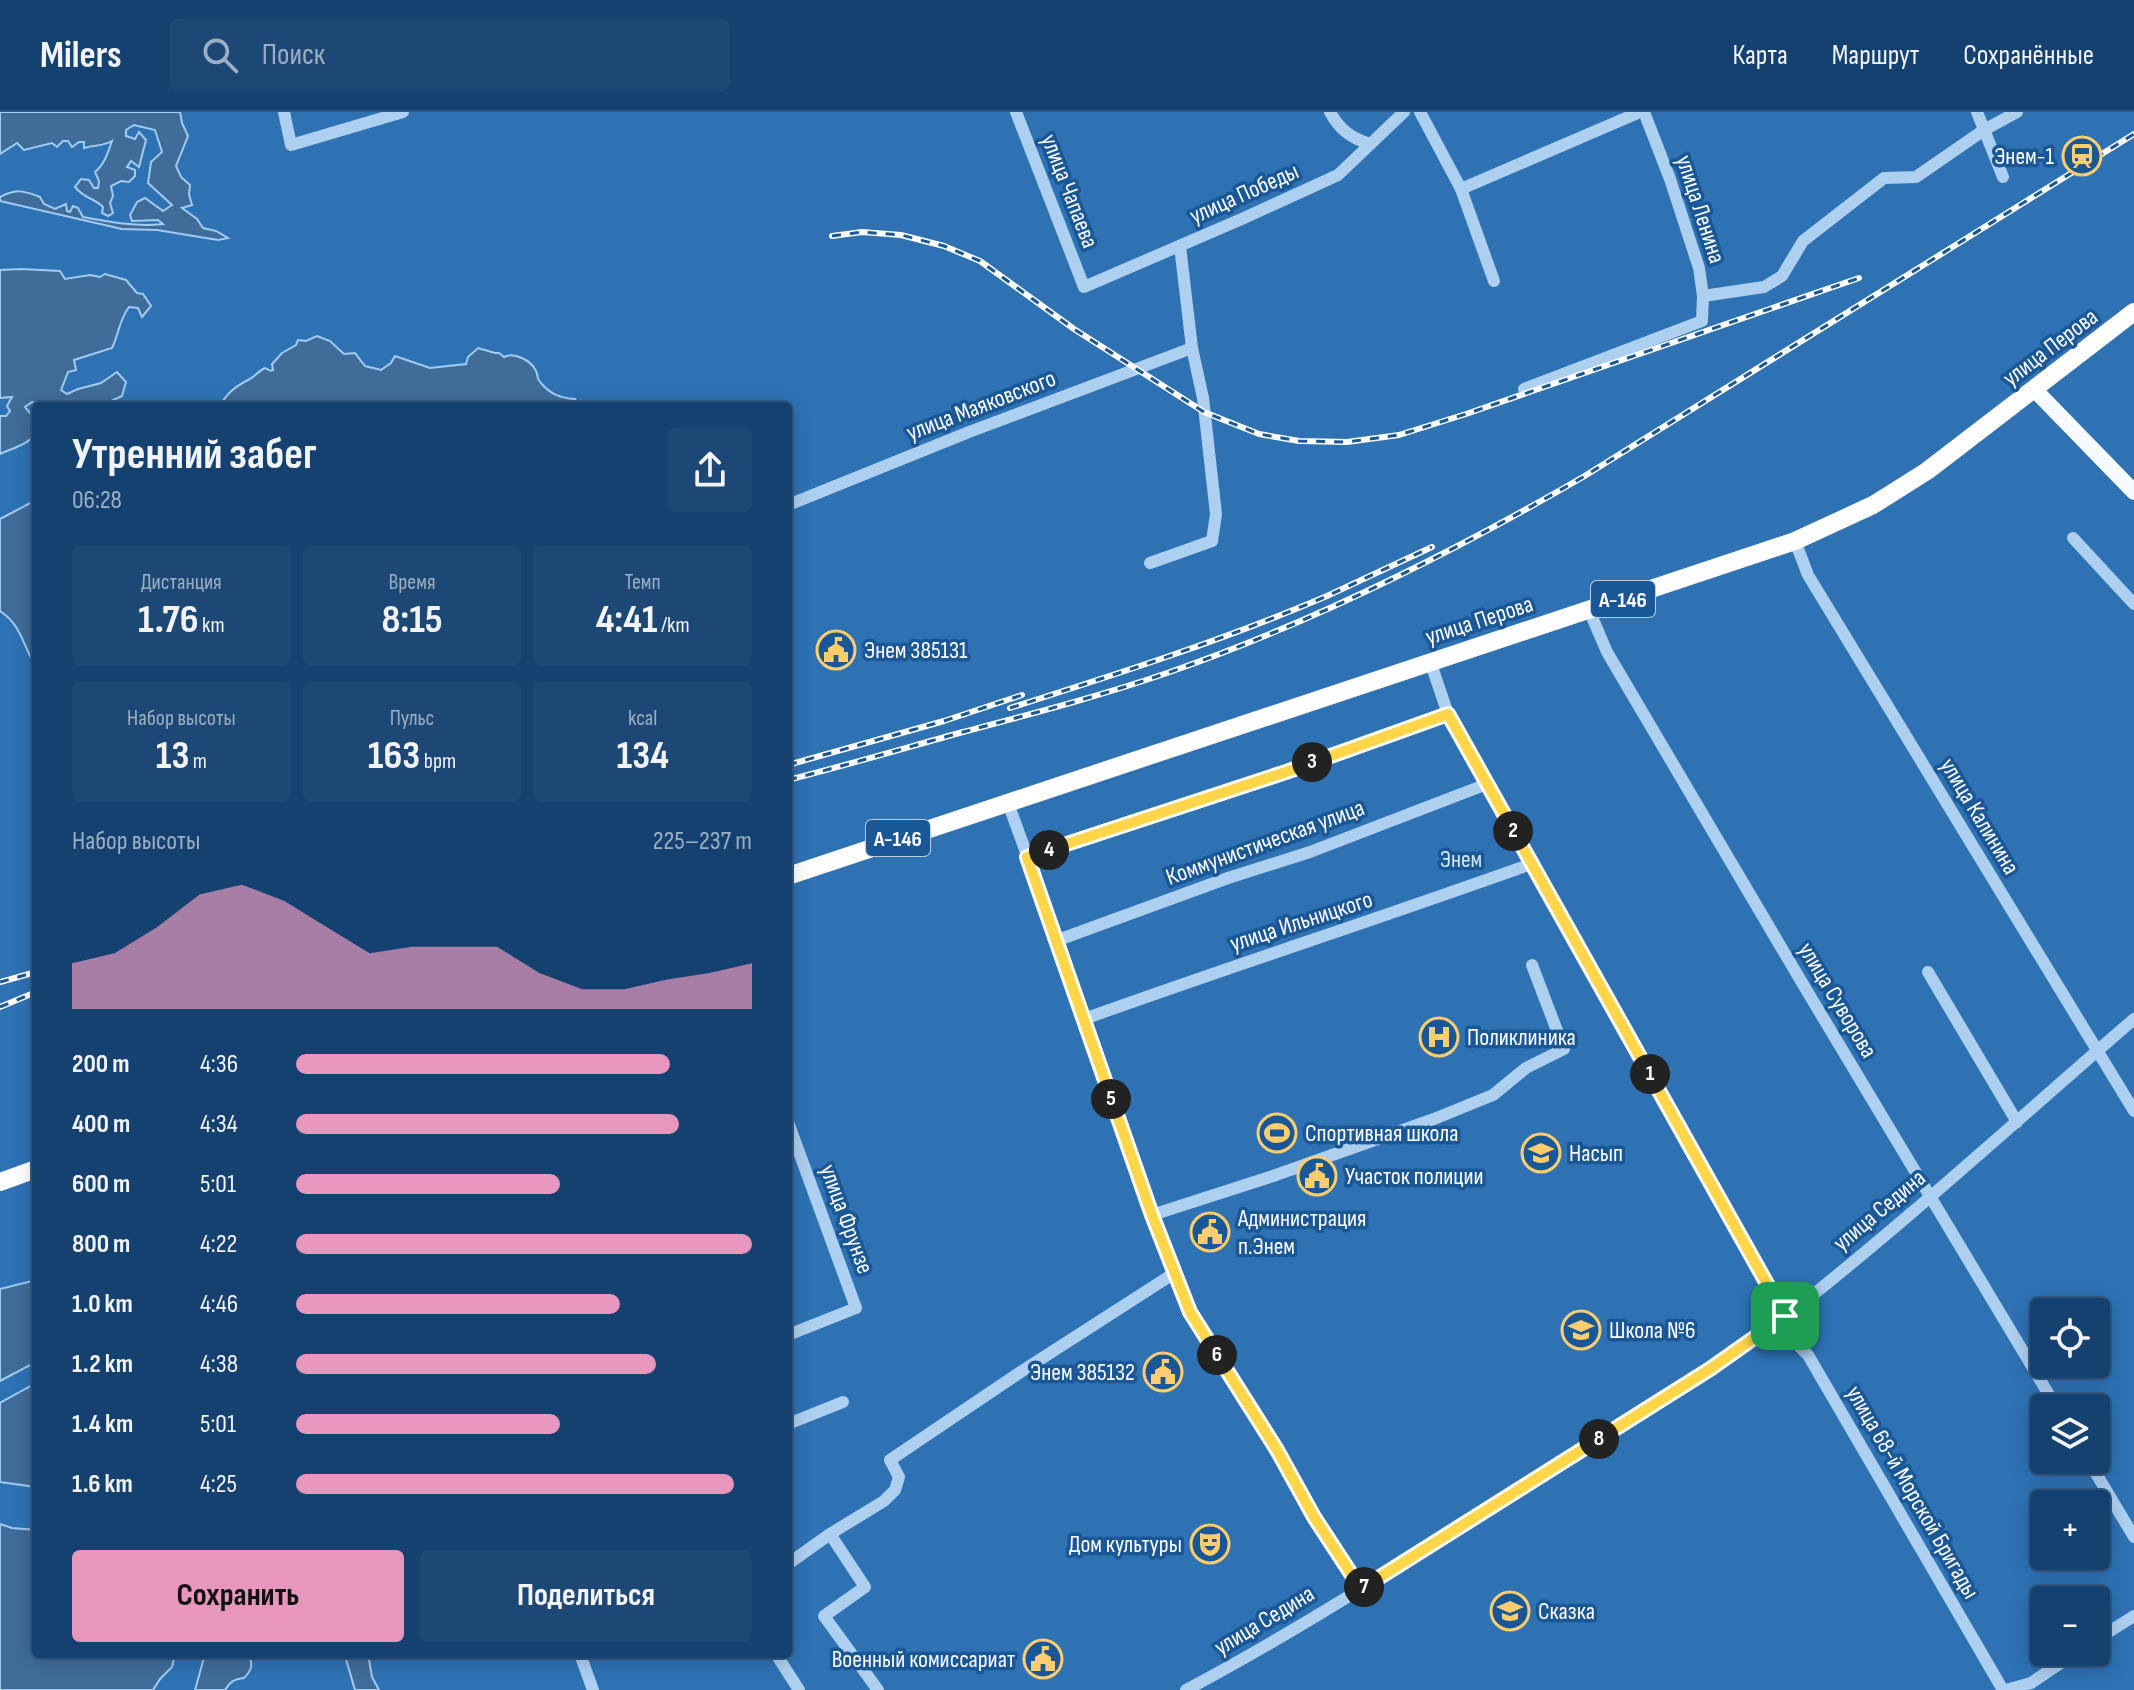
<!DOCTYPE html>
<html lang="ru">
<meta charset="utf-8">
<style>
:root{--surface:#144170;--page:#1d4875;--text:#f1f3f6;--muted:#9dafc3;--line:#335a83;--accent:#e797bd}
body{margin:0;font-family:"Sofia Sans Condensed",sans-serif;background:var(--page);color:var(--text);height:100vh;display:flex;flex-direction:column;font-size:30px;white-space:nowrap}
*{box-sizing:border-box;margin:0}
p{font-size:26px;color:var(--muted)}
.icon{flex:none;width:44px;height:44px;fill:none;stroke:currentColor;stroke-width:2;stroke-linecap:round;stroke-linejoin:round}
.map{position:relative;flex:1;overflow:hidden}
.side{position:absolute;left:32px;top:290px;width:760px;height:1256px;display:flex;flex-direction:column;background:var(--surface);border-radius:8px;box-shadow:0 4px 20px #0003,0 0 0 2px var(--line)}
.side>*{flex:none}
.buttons{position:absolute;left:2030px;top:1186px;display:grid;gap:16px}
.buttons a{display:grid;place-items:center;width:80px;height:80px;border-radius:8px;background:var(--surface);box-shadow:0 4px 20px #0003,0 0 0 2px var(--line);font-size:40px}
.pin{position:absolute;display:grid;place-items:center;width:68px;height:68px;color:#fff;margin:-34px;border-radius:16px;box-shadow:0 4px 12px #0006}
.km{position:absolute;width:40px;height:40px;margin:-20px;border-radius:50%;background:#222;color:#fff;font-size:22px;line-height:40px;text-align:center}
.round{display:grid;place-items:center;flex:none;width:84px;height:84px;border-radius:8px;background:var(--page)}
.overview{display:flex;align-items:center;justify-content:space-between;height:136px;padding:0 40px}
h1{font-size:44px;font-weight:700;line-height:60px}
.metrics{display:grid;grid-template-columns:repeat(3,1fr);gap:12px;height:136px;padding:8px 40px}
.metrics div{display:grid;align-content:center;border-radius:8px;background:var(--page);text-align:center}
.metrics b{font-size:40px;font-weight:700}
.metrics small{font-size:22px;font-weight:400}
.metrics p{font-size:22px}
.chart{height:224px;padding:16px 40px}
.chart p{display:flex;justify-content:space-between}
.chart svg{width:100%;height:144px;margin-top:8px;fill:var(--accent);opacity:.7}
.action{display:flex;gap:16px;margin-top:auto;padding:16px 40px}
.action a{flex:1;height:92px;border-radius:8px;background:var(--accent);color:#111;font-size:32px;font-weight:700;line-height:92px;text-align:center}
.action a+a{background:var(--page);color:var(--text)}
ul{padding:0 40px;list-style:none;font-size:26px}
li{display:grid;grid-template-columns:128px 96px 1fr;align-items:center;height:60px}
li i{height:20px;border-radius:10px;background:var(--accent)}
header{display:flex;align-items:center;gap:48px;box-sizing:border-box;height:112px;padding:0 40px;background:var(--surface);border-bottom:2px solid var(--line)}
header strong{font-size:38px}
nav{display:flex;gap:44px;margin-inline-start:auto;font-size:28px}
.search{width:560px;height:72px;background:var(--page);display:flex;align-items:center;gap:20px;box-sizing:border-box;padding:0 28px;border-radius:8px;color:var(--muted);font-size:30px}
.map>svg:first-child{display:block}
</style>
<header>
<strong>Milers</strong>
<div class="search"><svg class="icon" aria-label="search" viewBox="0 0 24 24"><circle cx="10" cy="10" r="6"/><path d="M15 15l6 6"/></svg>Поиск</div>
<nav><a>Карта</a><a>Маршрут</a><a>Сохранённые</a></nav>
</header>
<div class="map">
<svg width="2134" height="1578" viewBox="0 0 2134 1578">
<rect width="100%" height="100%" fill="#1a5796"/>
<path fill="#2e72b4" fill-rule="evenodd" d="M 0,0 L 2134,0 L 2134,1578 L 0,1578 ZM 36,294 L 788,294 L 788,1542 L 36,1542 ZM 2044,1200 L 2096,1200 L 2096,1252 L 2044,1252 ZM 2044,1296 L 2096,1296 L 2096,1348 L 2044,1348 ZM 2044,1392 L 2096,1392 L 2096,1444 L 2044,1444 ZM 2044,1488 L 2096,1488 L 2096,1540 L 2044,1540 Z"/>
<g fill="#406c99" stroke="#a0cbf2" stroke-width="2">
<path d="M 0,0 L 180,0 L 182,11 L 188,24 L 176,54 L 181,65 L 190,73 L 189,82 L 192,93 L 182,96 L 197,107 L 203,116 L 216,119 L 228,126 L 218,128 L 157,118 L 122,117 L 0,89 L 0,85 C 16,77 23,78 40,85 L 44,92 L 55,97 L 66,92 L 67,99 L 70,100 L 73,94 L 78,96 L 83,105 C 109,110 137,115 163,112 L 158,108 L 132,109 L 130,103 L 137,90 L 145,86 L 163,99 L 172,93 L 148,71 L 151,50 L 162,40 L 155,18 L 134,13 L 126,18 L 126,24 L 135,27 L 139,20 L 146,28 L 139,55 L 131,49 L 127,55 L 135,58 L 135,64 L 129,70 L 121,69 L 111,74 L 113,84 L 110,91 L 113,101 L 108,104 L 102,101 L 103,95 C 93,85 86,88 75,75 L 81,67 L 89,68 L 94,76 L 98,76 L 99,69 L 95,60 C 105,52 108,40 112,29 C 104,34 94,33 84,36 L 84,30 L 79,30 L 72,35 L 68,29 L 63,29 L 57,35 L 52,31 L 24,38 L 17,31 L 0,42 Z"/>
<path d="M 21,157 L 60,159 L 65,167 L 90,163 L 100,165 L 105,162 L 126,168 L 137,181 L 143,182 L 151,194 L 142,205 L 138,196 L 129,195 C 119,208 119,222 112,236 L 74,248 L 76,258 L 68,260 L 61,278 L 67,282 L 78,277 L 101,271 L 117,260 L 126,270 L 122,284 L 111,289 L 109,294 L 44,294 L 32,290 L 25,295 C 28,299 35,305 36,311 C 41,330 12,336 0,342 L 0,304 L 6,304 L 10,299 L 7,294 L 12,285 L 0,286 L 0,158 Z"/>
<path d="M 317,224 L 330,229 L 344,242 L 355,241 L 365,254 L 381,258 L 391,251 L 395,244 L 430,256 L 466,252 L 468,245 L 478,236 L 495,241 L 499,241 L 504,245 C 514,240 531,248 536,259 C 539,266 536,266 541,271 C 551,283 561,286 575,287 L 579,294 L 219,294 C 229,280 233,276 248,268 C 255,265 258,259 265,256 L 271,259 L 273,258 L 272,252 L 282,241 L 296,233 L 298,228 L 306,229 Z"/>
<path d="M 36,388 L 36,553 L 35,553 C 23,534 21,512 0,499 L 0,407 Z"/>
<polygon points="36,1168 36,1250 0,1269 0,1177"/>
<polygon points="36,1271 36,1375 0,1370 0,1291"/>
<polygon points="0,1412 12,1416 36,1418 36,1542 175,1542 172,1555 160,1567 153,1578 0,1578"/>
<path d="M 205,1542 L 249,1542 C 253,1553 252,1558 244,1566 C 234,1567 230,1570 225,1578 L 195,1578 Z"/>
<polygon points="342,1542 368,1542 372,1565 379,1578 355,1578 345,1544"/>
</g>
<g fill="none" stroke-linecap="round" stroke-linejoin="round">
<g stroke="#adcff0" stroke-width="12">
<polyline points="284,0 291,33 403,0"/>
<polyline points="1016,0 1084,175 1244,106 1338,63 1404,0"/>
<path d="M 1330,0 C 1340,18 1351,26 1370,32"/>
<polyline points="1420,0 1461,77 1494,169"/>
<polyline points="1977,0 2003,65"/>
<polyline points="1461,77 1640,0"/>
<polyline points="1703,184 1764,175 1782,164 1803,129 1884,66 1916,65 1984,18 2017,0"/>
<polyline points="1524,277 1702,209 1703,184 1699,156 1670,67 1644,0"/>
<polyline points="788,393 969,320 1192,236"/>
<polyline points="2073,426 2134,492"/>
<polyline points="1795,429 1808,463 2134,999"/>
<polyline points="1150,451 1212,429 1216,402 1203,286 1192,236 1180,134"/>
<polyline points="1589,498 1607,540 1660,630 1804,874 2057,1296"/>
<polyline points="1430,549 1448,602 1785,1204"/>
<polyline points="1008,691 1058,828 1152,1103 1190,1200 1277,1338 1314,1405 1361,1477"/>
<polyline points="1027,745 1286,660 1448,602"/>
<polyline points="1058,828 1228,766 1310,740 1487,672"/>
<polyline points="1928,860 2017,1010"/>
<path d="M 1084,907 C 1232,854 1383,805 1531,752"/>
<polyline points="788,1010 856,1196 788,1223"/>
<polyline points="1152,1103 1273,1064 1434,1007 1493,983 1526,956 1564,937 1532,853"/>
<polyline points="1776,1211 1808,1243 2003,1578"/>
<polyline points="788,1312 843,1290"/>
<polyline points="2088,1348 2134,1425"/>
<polyline points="830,1422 865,1475 824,1504 878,1578"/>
<polyline points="788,1452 830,1422 884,1389 895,1378 899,1365 890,1348 1019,1261 1173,1162"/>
<polyline points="2096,1528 2134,1504"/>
<polyline points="580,1542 593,1578"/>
<polyline points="776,1542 799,1578"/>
<path d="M 1186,1578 C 1307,1514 1422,1438 1537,1366 C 1619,1314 1709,1264 1785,1205 C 1906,1110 2018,1007 2134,907"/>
<polyline points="2006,1578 2031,1571 2077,1540"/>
</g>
<polyline stroke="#f7faff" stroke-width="16" points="2034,277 2134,380"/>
<g stroke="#fff" stroke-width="18">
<polyline points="788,764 1795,429 1873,393 1927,359 2134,200"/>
<polyline points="0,1070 36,1057"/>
</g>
<g stroke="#fff" stroke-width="6">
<g id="rail">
<polyline points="832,124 862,120 901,123 944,134 980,149 1074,217 1204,300 1259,322 1299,329 1347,330 1399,323 1466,302 1859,166"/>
<path d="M 1010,596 C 1117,562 1224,528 1327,484 C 1362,468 1397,451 1432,435"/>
<polyline points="788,653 944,609 1022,583"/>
<path d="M 788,668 C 847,653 905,636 963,620 C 1031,602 1100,584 1167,561 C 1312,511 1450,442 1583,365 L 2134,22"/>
<polyline points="0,870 36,860"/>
<polyline points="0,895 36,880"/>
</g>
</g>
<use href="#rail" stroke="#1a5796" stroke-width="3" stroke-dasharray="9" stroke-linecap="butt"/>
</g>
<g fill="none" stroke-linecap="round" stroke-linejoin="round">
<g stroke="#fff" stroke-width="16">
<polygon id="route" points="1448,602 1785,1204 1710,1257 1361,1477 1314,1405 1277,1338 1190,1200 1152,1103 1027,745 1286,660"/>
</g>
<use href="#route" stroke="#ffd54a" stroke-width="10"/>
</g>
<defs>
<g id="station-ring" transform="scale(2)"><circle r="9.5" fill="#1a5796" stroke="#ffcd6d" stroke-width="1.5"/><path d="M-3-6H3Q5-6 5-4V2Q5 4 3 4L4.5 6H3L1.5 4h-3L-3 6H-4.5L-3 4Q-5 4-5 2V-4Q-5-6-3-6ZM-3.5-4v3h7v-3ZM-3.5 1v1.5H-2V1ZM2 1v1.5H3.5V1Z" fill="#ffcd6d"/></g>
<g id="civic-ring" transform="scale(2)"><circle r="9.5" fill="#1a5796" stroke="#ffcd6d" stroke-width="1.5"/><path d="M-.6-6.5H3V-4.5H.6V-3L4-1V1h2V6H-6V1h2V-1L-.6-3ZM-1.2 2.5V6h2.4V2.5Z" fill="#ffcd6d"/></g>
<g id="hospital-ring" transform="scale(2)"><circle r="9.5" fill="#1a5796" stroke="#ffcd6d" stroke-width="1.5"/><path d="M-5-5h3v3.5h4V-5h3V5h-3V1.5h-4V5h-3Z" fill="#ffcd6d"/></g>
<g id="stadium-ring" transform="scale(2)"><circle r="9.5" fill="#1a5796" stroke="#ffcd6d" stroke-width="1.5"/><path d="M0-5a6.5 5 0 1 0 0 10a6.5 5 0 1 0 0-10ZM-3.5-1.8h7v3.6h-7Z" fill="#ffcd6d"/></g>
<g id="school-ring" transform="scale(2)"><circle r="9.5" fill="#1a5796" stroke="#ffcd6d" stroke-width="1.5"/><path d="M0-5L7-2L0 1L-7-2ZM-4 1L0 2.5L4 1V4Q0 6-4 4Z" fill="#ffcd6d"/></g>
<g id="theatre-ring" transform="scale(2)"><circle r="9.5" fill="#1a5796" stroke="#ffcd6d" stroke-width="1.5"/><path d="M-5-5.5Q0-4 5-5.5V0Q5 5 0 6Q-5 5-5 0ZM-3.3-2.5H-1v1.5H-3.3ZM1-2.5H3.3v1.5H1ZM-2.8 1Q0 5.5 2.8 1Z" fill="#ffcd6d"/></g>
</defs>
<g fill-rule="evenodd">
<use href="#station-ring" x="2082" y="44"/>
<use href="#civic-ring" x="836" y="538"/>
<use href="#hospital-ring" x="1439" y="925"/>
<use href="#stadium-ring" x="1277" y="1021"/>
<use href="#school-ring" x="1541" y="1041"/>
<use href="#civic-ring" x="1317" y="1064"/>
<use href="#civic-ring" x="1210" y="1120"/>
<use href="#school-ring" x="1581" y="1218"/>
<use href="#civic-ring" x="1163" y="1260"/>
<use href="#theatre-ring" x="1210" y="1432"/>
<use href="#school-ring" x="1510" y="1499"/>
<use href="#civic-ring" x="1043" y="1547"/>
</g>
<g text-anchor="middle" stroke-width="7" stroke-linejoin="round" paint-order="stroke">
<g fill="#1a5796" stroke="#bacde0" stroke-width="2">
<rect x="1591" y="469" width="64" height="36" rx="6"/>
<rect x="866" y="708" width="64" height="36" rx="6"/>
</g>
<g font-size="22" font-weight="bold" fill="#fff">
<text x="1623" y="495">А-146</text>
<text x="898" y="734">А-146</text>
</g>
<g font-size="24" fill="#fff" stroke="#1a5796" text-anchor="start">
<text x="2054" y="52" text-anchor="end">Энем-1</text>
<text x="864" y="546">Энем 385131</text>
<text x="1467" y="933">Поликлиника</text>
<text x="1305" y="1029">Спортивная школа</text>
<text x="1569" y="1049">Насып</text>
<text x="1345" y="1072">Участок полиции</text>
<text x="1238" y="1114">Администрация<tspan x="1238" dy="28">п.Энем</tspan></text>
<text x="1609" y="1226">Школа №6</text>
<text x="1135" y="1268" text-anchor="end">Энем 385132</text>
<text x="1182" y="1440" text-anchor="end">Дом культуры</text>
<text x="1538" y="1507">Сказка</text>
<text x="1015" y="1555" text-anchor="end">Военный комиссариат</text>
</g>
<g font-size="24" fill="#fff" stroke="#1a5796">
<text transform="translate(1070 79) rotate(69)" y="8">улица Чапаева</text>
<text transform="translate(1244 81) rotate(-24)" y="8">улица Победы</text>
<text transform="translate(1701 97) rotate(72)" y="8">улица Ленина</text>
<text transform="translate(2050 235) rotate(-37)" y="8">улица Перова</text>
<text transform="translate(981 293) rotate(-21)" y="8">улица Маяковского</text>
<text transform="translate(1479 508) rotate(-18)" y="8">улица Перова</text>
<text transform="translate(1980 704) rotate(59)" y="8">улица Калинина</text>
<text transform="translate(1265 730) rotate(-20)" y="8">Коммунистическая улица</text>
<text transform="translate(1301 809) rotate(-18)" y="8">улица Ильницкого</text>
<text transform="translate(1838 888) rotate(59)" y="8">улица Суворова</text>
<text transform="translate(1879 1098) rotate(-40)" y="8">улица Седина</text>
<text transform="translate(847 1107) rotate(70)" y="8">улица Фрунзе</text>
<text transform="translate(1913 1380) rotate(60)" y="8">улица 68-й Морской Бригады</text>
<text transform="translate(1264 1508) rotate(-31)" y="8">улица Седина</text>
</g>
<g font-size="24" fill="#d4e8fb" stroke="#1a5796">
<text x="1461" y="755">Энем</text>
</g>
</g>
</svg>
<div class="buttons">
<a><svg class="icon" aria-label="locate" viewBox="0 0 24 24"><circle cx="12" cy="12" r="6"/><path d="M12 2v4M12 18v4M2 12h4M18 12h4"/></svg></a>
<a><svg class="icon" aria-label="layers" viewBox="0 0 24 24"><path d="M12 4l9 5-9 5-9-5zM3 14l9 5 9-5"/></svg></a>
<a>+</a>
<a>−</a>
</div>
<div class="pin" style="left:1785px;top:1204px;background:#1e9e55"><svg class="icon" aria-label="arrive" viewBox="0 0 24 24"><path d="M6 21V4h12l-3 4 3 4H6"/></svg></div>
<b class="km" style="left:1650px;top:962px">1</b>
<b class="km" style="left:1513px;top:719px">2</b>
<b class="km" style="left:1312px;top:650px">3</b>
<b class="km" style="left:1049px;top:738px">4</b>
<b class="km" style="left:1111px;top:987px">5</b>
<b class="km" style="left:1217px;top:1243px">6</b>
<b class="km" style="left:1364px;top:1475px">7</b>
<b class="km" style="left:1599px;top:1327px">8</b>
<section class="side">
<div class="overview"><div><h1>Утренний забег</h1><p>06:28</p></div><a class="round"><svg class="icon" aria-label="share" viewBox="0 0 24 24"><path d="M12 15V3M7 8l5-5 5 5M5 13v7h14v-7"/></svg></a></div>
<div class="metrics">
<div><p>Дистанция</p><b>1.76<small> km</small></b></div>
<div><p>Время</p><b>8:15</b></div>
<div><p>Темп</p><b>4:41<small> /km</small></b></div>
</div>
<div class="metrics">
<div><p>Набор высоты</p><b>13<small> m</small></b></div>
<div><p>Пульс</p><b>163<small> bpm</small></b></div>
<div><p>kcal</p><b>134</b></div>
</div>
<div class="chart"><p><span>Набор высоты</span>225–237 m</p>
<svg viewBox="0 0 160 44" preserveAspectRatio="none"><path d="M0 44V30L10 27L20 19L30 9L40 6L50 11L60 19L70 27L80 25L90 25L100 25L110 33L120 38L130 38L140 35L150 33L160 30V44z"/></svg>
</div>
<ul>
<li><b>200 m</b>4:36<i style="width:82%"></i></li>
<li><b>400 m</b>4:34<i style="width:84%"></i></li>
<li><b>600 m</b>5:01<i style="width:58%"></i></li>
<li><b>800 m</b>4:22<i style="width:100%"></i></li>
<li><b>1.0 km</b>4:46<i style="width:71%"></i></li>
<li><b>1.2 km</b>4:38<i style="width:79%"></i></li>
<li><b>1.4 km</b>5:01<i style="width:58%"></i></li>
<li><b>1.6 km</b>4:25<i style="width:96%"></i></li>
</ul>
<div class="action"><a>Сохранить</a><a>Поделиться</a></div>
</section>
</div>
